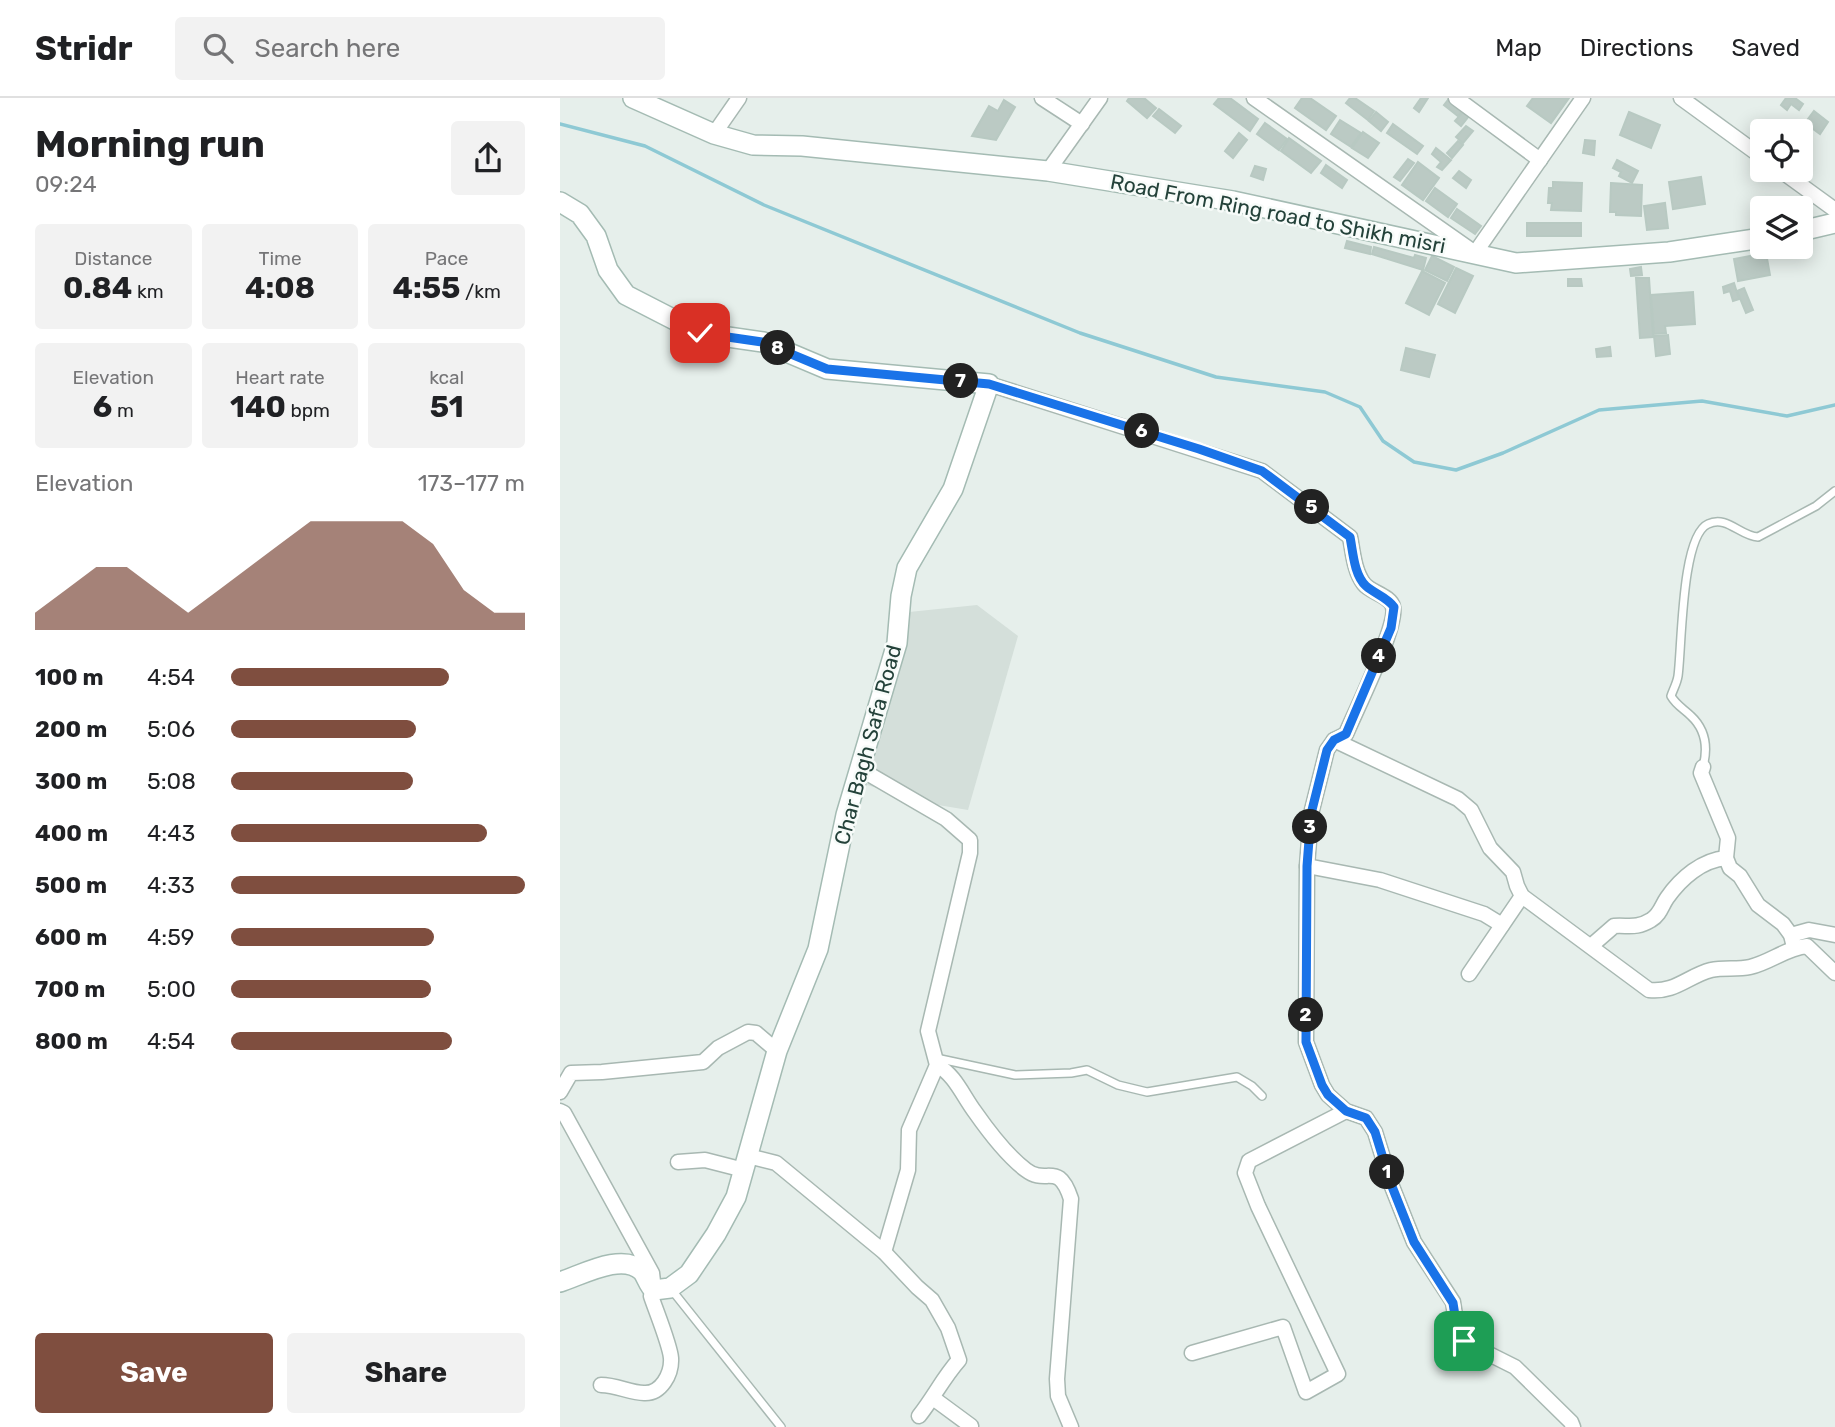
<!DOCTYPE html>
<meta charset="utf-8">
<style>
:root{--surface:#fff;--page:#f2f2f2;--text:#202124;--muted:#757577;--line:#e0e0e0;--accent:#7f4e3f}
body{margin:0;font-family:Rubik,sans-serif;background:var(--page);color:var(--text);height:100vh;display:flex;flex-direction:column;font-size:26px;white-space:nowrap}
*{box-sizing:border-box;margin:0}
p{font-size:23px;color:var(--muted)}
.icon{flex:none;width:38px;height:38px;fill:none;stroke:currentColor;stroke-width:2;stroke-linecap:round;stroke-linejoin:round}
.map{position:relative;flex:1;overflow:hidden}
.drawer{display:flex;flex-direction:column;background:var(--surface);width:560px}
.drawer>*{flex:none}
.fabs{position:absolute;left:1190px;top:21px;display:grid;gap:14px}
.fabs a{display:grid;place-items:center;width:63px;height:63px;border-radius:7px;background:var(--surface);box-shadow:0 4px 18px #0003;font-size:35px}
.pin{position:absolute;display:grid;place-items:center;width:60px;height:60px;color:#fff;margin:-30px;border-radius:14px;box-shadow:0 4px 10px #0006}
.km{position:absolute;width:35px;height:35px;margin:-18px;border-radius:50%;background:#222;color:#fff;font-size:19px;line-height:35px;text-align:center}
.round{display:grid;place-items:center;flex:none;width:74px;height:74px;border-radius:7px;background:var(--page)}
.head{display:flex;align-items:center;justify-content:space-between;height:119px;padding:0 35px}
h1{font-size:38px;font-weight:700;line-height:52px}
.figures{display:grid;grid-template-columns:repeat(3,1fr);gap:10px;height:119px;padding:7px 35px}
.figures div{display:grid;align-content:center;border-radius:7px;background:var(--page);text-align:center}
.figures b{font-size:30px;font-weight:700}
.figures small{font-size:19px;font-weight:400}
.figures p{font-size:19px}
.chart{height:196px;padding:14px 35px}
.chart p{display:flex;justify-content:space-between}
.chart svg{width:100%;height:126px;margin-top:7px;fill:var(--accent);opacity:.7}
.cta{display:flex;gap:14px;margin-top:auto;padding:14px 35px}
.cta a{flex:1;height:80px;border-radius:7px;background:var(--accent);color:#fff;font-size:28px;font-weight:700;line-height:80px;text-align:center}
.cta a+a{background:var(--page);color:var(--text)}
ul{padding:0 35px;list-style:none;font-size:23px}
li{display:grid;grid-template-columns:112px 84px 1fr;align-items:center;height:52px}
li i{height:18px;border-radius:9px;background:var(--accent)}
header{display:flex;align-items:center;gap:42px;box-sizing:border-box;height:98px;padding:0 35px;background:var(--surface);border-bottom:2px solid var(--line)}
header strong{font-size:33px}
nav{display:flex;gap:38px;margin-inline-start:auto;font-size:24px}
.search{width:490px;height:63px;background:var(--page);display:flex;align-items:center;gap:18px;box-sizing:border-box;padding:0 24px;border-radius:7px;color:var(--muted);font-size:26px}
main{display:flex;flex:1;min-height:0}
.map>svg:first-child{display:block}
</style>
<header>
<strong>Stridr</strong>
<div class="search"><svg class="icon" aria-label="search" viewBox="0 0 24 24"><circle cx="10" cy="10" r="6"/><path d="M15 15l6 6"/></svg>Search here</div>
<nav><a>Map</a><a>Directions</a><a>Saved</a></nav>
</header>
<main>
<section class="drawer">
<div class="head"><div><h1>Morning run</h1><p>09:24</p></div><a class="round"><svg class="icon" aria-label="share" viewBox="0 0 24 24"><path d="M12 15V3M7 8l5-5 5 5M5 13v7h14v-7"/></svg></a></div>
<div class="figures">
<div><p>Distance</p><b>0.84<small> km</small></b></div>
<div><p>Time</p><b>4:08</b></div>
<div><p>Pace</p><b>4:55<small> /km</small></b></div>
</div>
<div class="figures">
<div><p>Elevation</p><b>6<small> m</small></b></div>
<div><p>Heart rate</p><b>140<small> bpm</small></b></div>
<div><p>kcal</p><b>51</b></div>
</div>
<div class="chart"><p><span>Elevation</span>173–177 m</p>
<svg viewBox="0 0 160 44" preserveAspectRatio="none"><path d="M0 44V38L10 30L20 22L30 22L40 30L50 38L60 30L70 22L80 14L90 6L100 6L110 6L120 6L130 14L140 30L150 38L160 38V44z"/></svg>
</div>
<ul>
<li><b>100 m</b>4:54<i style="width:74%"></i></li>
<li><b>200 m</b>5:06<i style="width:63%"></i></li>
<li><b>300 m</b>5:08<i style="width:62%"></i></li>
<li><b>400 m</b>4:43<i style="width:87%"></i></li>
<li><b>500 m</b>4:33<i style="width:100%"></i></li>
<li><b>600 m</b>4:59<i style="width:69%"></i></li>
<li><b>700 m</b>5:00<i style="width:68%"></i></li>
<li><b>800 m</b>4:54<i style="width:75%"></i></li>
</ul>
<div class="cta"><a>Save</a><a>Share</a></div>
</section>
<div class="map">
<svg width="1275" height="1329" viewBox="0 0 1275 1329">
<rect width="100%" height="100%" fill="#e6efeb"/>
<polygon fill="#d4dfda" points="417,507 458,538 408,712 372,706 307,687 349,514"/>
<g fill="none" stroke-linecap="round" stroke-linejoin="round">
<polyline stroke="#8ec9d4" stroke-width="3.5" points="0,26 85,48 204,107 520,235 656,279 765,294 800,309 823,343 854,364 896,372 943,355 1039,312 1142,303 1227,318 1275,307"/>
</g>
<g fill="#bbcac4" stroke="#b8c9c2" stroke-width="2">
<polygon points="569,0 584,0 596,10 587,20 567,3"/>
<polygon points="659,0 670,0 698,21 690,33 654,6"/>
<polygon points="742,0 750,0 776,18 766,32 735,10"/>
<polygon points="790,0 795,0 814,13 808,22 786,5"/>
<polygon points="861,0 868,0 859,14 854,10"/>
<polygon points="973,0 1009,0 991,25 967,8"/>
<polygon points="1226,0 1235,0 1243,6 1239,12 1231,6 1227,12 1221,7"/>
<polygon points="444,2 455,9 436,42 412,38 429,8 438,13"/>
<polygon points="888,2 902,13 898,18 884,7"/>
<polygon points="599,11 621,28 615,35 593,18"/>
<polygon points="1254,13 1268,24 1260,36 1245,25"/>
<polygon points="816,14 828,24 821,33 809,23"/>
<polygon points="903,14 909,18 901,28 895,23"/>
<polygon points="1069,14 1100,27 1091,50 1060,37"/>
<polygon points="780,22 801,35 791,49 771,36"/>
<polygon points="705,25 727,41 719,52 697,36"/>
<polygon points="833,26 863,48 857,56 827,35"/>
<polygon points="906,28 913,33 903,45 896,39"/>
<polygon points="803,34 819,45 808,60 792,50"/>
<polygon points="679,35 687,42 673,60 665,53"/>
<polygon points="729,40 761,63 751,75 721,53"/>
<polygon points="1025,42 1035,43 1034,57 1023,55"/>
<polygon points="898,43 903,47 892,60 887,55"/>
<polygon points="876,50 891,62 882,72 877,69 881,64 872,56"/>
<polygon points="848,61 854,65 840,83 834,79"/>
<polygon points="1057,62 1078,73 1072,85 1059,78 1061,74 1053,70"/>
<polygon points="858,64 879,80 863,102 842,87"/>
<polygon points="766,67 787,82 782,90 761,75"/>
<polygon points="695,68 706,71 703,82 691,78"/>
<polygon points="899,73 911,82 906,90 893,80"/>
<polygon points="1141,79 1145,106 1113,111 1109,84"/>
<polygon points="993,84 1022,85 1021,113 991,112 992,105 988,105 989,90 993,90"/>
<polygon points="1051,85 1082,87 1081,118 1056,117 1056,114 1050,114"/>
<polygon points="875,90 897,106 888,119 866,103"/>
<polygon points="1105,105 1108,130 1087,132 1084,108"/>
<polygon points="897,111 921,128 915,136 891,120"/>
<rect x="967" y="125" width="54" height="13"/>
<polygon points="787,143 811,149 810,156 785,150"/>
<polygon points="814,149 854,160 855,157 866,160 863,172 812,156"/>
<polygon points="1206,155 1210,177 1178,183 1174,161"/>
<polygon points="872,158 894,169 887,183 865,172"/>
<polygon points="1081,169 1082,177 1071,178 1070,171"/>
<polygon points="896,170 913,178 895,215 878,206"/>
<polygon points="862,173 885,185 869,217 846,205"/>
<polygon points="1076,180 1089,180 1093,239 1080,240"/>
<polygon points="1008,181 1021,181 1022,188 1008,188"/>
<polygon points="1174,185 1179,201 1173,203 1170,193 1164,195 1163,189"/>
<polygon points="1184,190 1193,212 1186,215 1177,193"/>
<polygon points="1133,194 1135,226 1105,228 1106,235 1094,236 1091,197"/>
<polygon points="1108,237 1110,256 1096,258 1094,238"/>
<polygon points="1050,249 1051,258 1037,259 1036,251"/>
<polygon points="846,250 875,257 869,279 841,272"/>
</g>
<g fill="none" stroke-linecap="round" stroke-linejoin="round">
<g stroke="#a8b8b2" stroke-width="10">
<g id="lane">
<path d="M 1143,669 C 1148,650 1146,632 1131,618 C 1124,611 1116,607 1111,598 C 1113,592 1117,585 1118,578 C 1122,550 1121,438 1148,426 C 1167,417 1180,438 1198,439 L 1256,408 L 1275,393"/>
<polyline points="376,960 455,977 511,975 527,972 558,987 587,994 677,979 692,988 702,998"/>
<polyline points="111,1191 221,1329"/>
</g>
</g>
<g stroke="#a8b8b2" stroke-width="17">
<g id="street">
<polyline points="482,0 522,26"/>
<polyline points="694,0 915,155 1023,0"/>
<polyline points="896,0 980,62"/>
<polyline points="1121,0 1202,59"/>
<polyline points="154,36 179,0"/>
<polyline points="1220,72 1275,112"/>
<polyline points="488,73 540,0"/>
<path d="M 429,286 L 702,373 L 790,439 C 793,454 794,473 804,486 C 810,494 831,498 833,509 C 838,528 795,614 786,636 L 774,642 L 767,652 L 751,716 L 747,768 L 746,944 L 762,987 L 768,997 L 786,1013 L 806,1020 L 815,1034 L 831,1086 L 854,1144 L 893,1204 L 898,1237 L 903,1243 L 955,1269 L 1011,1324 L 1013,1329"/>
<path d="M 774,642 L 898,701 L 911,712 L 930,750 L 953,774 L 957,788 L 962,798 L 1089,892 C 1115,895 1128,878 1151,872 C 1164,869 1177,872 1190,869 C 1211,864 1226,850 1247,848 L 1275,875"/>
<polyline points="1143,669 1141,675 1168,740 1166,760 1170,770 1180,778 1198,807 1223,826 1231,837 1234,849"/>
<polyline points="300,671 386,721 410,742 410,755 368,933 377,967 349,1032 348,1072 324,1154"/>
<polyline points="747,768 820,782 924,816 942,827"/>
<polyline points="1231,837 1249,832 1275,837"/>
<path d="M 1031,848 L 1054,828 C 1069,827 1076,831 1091,822 C 1100,817 1102,807 1107,800 C 1121,780 1142,762 1166,760"/>
<polyline points="909,876 962,798"/>
<path d="M 377,967 C 395,977 403,998 415,1014 C 429,1034 446,1057 466,1072 C 487,1088 498,1062 511,1101 L 497,1281 L 498,1298 L 511,1329"/>
<polyline points="0,994 11,975 42,974 143,964 158,950 188,934 196,935 217,953"/>
<path d="M 0,1013 L 4,1015 L 92,1175 L 94,1192 L 91,1198 C 96,1213 110,1247 111,1260 C 112,1276 101,1296 84,1295 C 70,1295 57,1287 41,1287"/>
<path d="M 188,1058 L 216,1065 L 324,1154 L 357,1189 L 372,1202 L 388,1230 L 399,1262 C 383,1280 374,1299 359,1318"/>
<polyline points="118,1064 145,1062 184,1072"/>
<polyline points="632,1255 723,1229 746,1294 778,1276 698,1108 685,1075 689,1063 786,1013"/>
<polyline points="373,1300 411,1328"/>
</g>
</g>
<g stroke="#a4bbb3" stroke-width="22">
<g id="secondary">
<polyline points="73,0 154,36 193,47 242,48 488,73 673,103 956,165 1109,154 1202,140"/>
<path d="M 0,104 L 20,116 L 36,138 L 48,172 L 66,197 L 140,235 L 203,244 L 267,271 L 429,286 L 393,391 L 347,470 L 341,498 L 337,545 L 286,717 L 258,851 L 217,953 L 176,1099 L 156,1136 L 129,1176 L 110,1190 L 94,1192 C 88,1187 87,1179 82,1173 C 62,1154 22,1177 0,1184"/>
<polyline points="1241,133 1275,125"/>
</g>
</g>
<use href="#lane" stroke="#fff" stroke-width="7"/>
<use href="#street" stroke="#fff" stroke-width="14"/>
<use href="#secondary" stroke="#fff" stroke-width="19"/>
</g>
<g fill="none" stroke-linecap="round" stroke-linejoin="round">
<g stroke="#fff" stroke-width="14">
<path id="route" d="M 140,235 L 202,244 L 267,271 L 429,286 L 639,351 L 702,373 L 790,439 C 793,454 794,477 806,488 C 815,496 827,499 834,509 L 831,530 L 786,636 L 774,642 L 767,652 L 751,716 L 747,768 L 746,944 L 762,987 L 768,997 L 786,1013 L 806,1020 L 815,1034 L 831,1086 L 854,1144 L 893,1205 L 898,1237 L 904,1243"/>
</g>
<use href="#route" stroke="#1a73e8" stroke-width="9"/>
</g>
<g text-anchor="middle" stroke-width="5" stroke-linejoin="round" paint-order="stroke">
<g font-size="21" fill="#24423a" stroke="#f7fbf9">
<text transform="translate(718 116) rotate(11)" y="7">Road From Ring road to Shikh misri</text>
<text transform="translate(308 647) rotate(-75)" y="7">Char Bagh Safa Road</text>
</g>
</g>
</svg>
<div class="fabs">
<a><svg class="icon" aria-label="locate" viewBox="0 0 24 24"><circle cx="12" cy="12" r="6"/><path d="M12 2v4M12 18v4M2 12h4M18 12h4"/></svg></a>
<a><svg class="icon" aria-label="layers" viewBox="0 0 24 24"><path d="M12 4l9 5-9 5-9-5zM3 14l9 5 9-5"/></svg></a>
</div>
<div class="pin" style="left:904px;top:1243px;background:#1e9e55"><svg class="icon" aria-label="arrive" viewBox="0 0 24 24"><path d="M6 21V4h12l-3 4 3 4H6"/></svg></div>
<div class="pin" style="left:140px;top:235px;background:#d93025"><svg class="icon" aria-label="check" viewBox="0 0 24 24"><path d="M5 12l5 5 9-10"/></svg></div>
<b class="km" style="left:827px;top:1074px">1</b>
<b class="km" style="left:746px;top:917px">2</b>
<b class="km" style="left:750px;top:729px">3</b>
<b class="km" style="left:819px;top:558px">4</b>
<b class="km" style="left:752px;top:409px">5</b>
<b class="km" style="left:582px;top:333px">6</b>
<b class="km" style="left:401px;top:283px">7</b>
<b class="km" style="left:218px;top:250px">8</b>
</div>
</main>
